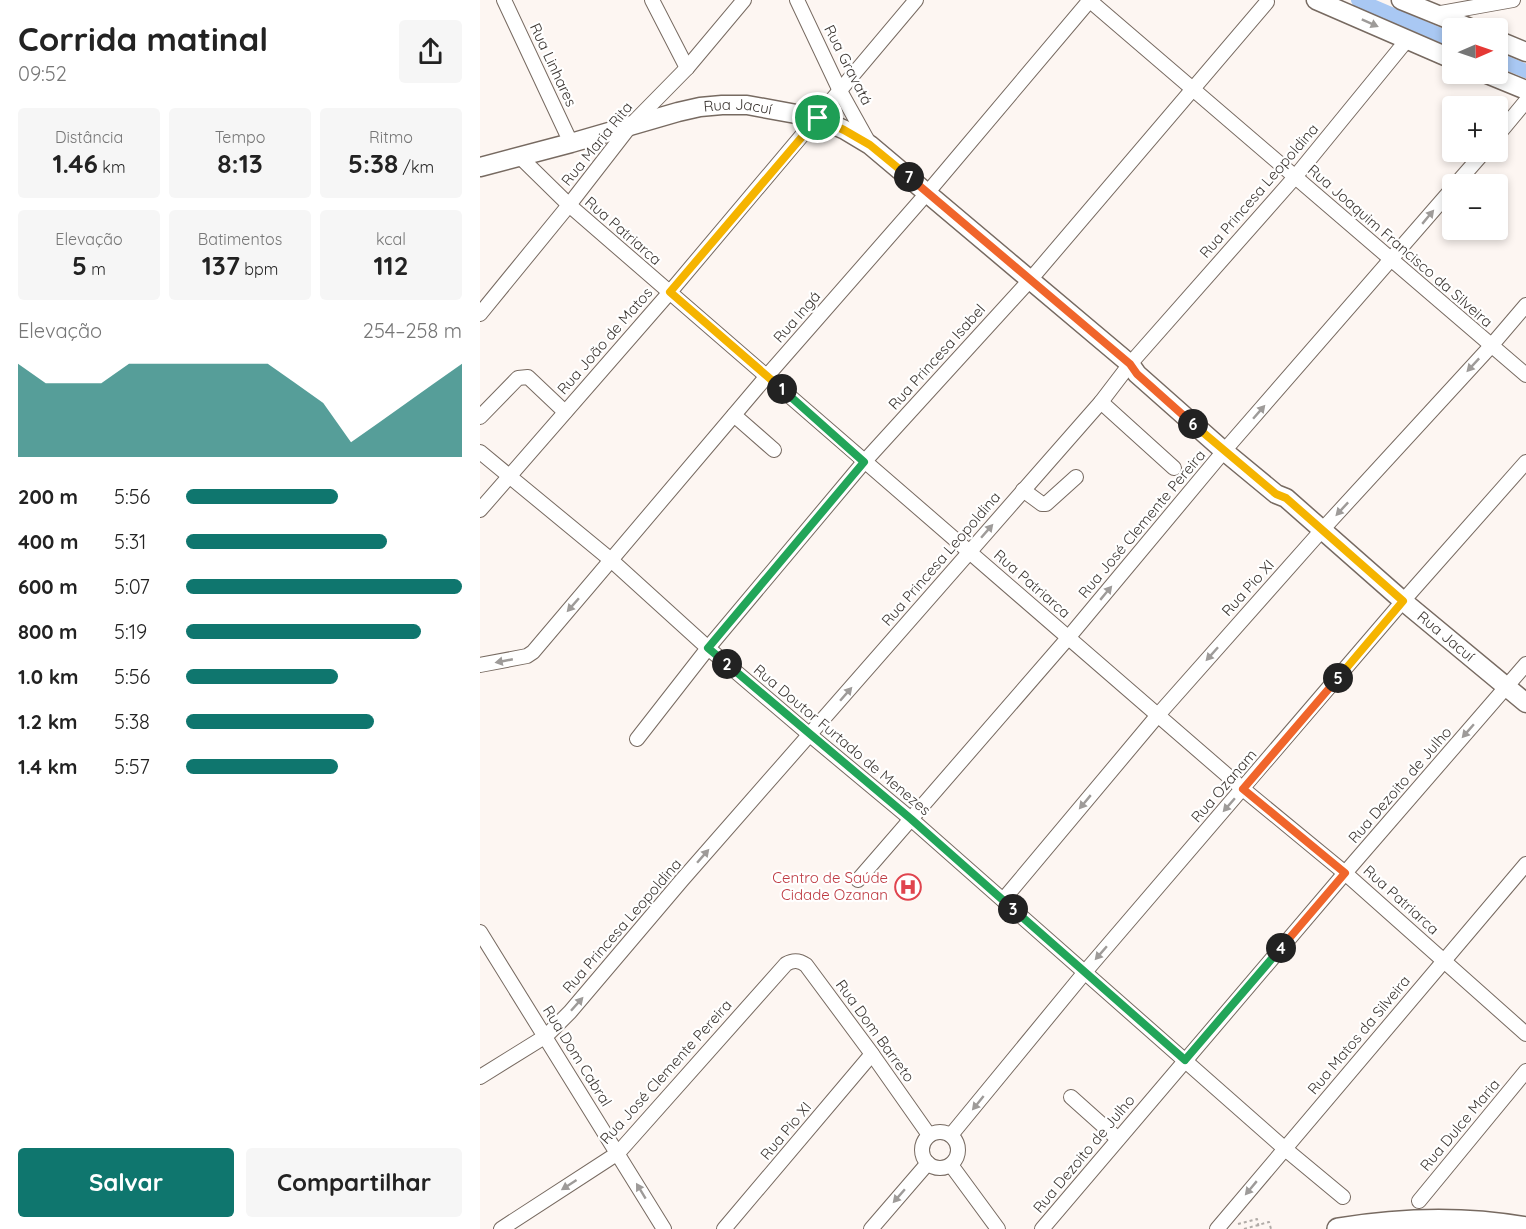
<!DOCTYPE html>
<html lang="pt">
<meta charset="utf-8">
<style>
:root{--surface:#fff;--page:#f6f6f6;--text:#222;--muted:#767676;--accent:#0f766e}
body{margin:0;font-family:Quicksand,sans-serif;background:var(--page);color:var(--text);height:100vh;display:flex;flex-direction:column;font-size:22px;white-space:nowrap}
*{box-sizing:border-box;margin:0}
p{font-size:20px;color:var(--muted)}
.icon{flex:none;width:33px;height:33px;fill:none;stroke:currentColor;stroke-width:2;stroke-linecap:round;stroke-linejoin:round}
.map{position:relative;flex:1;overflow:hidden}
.details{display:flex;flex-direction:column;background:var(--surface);width:480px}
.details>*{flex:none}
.needle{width:39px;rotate:88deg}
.controls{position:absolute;left:962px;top:18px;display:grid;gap:12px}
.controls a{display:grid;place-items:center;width:66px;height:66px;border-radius:6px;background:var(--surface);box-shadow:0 3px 9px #0003;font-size:30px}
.pin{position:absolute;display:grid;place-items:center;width:51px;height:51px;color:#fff;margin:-26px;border:3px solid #fff;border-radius:50%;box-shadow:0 2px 6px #0007}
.km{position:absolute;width:30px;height:30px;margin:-15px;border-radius:50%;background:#222;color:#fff;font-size:16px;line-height:30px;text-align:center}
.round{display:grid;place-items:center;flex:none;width:63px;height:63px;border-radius:6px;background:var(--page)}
.head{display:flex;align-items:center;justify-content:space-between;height:102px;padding:0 18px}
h1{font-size:33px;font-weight:700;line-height:45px}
.stats{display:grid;grid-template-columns:repeat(3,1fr);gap:9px;height:102px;padding:6px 18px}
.stats div{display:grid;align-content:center;border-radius:6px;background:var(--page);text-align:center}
.stats b{font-size:26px;font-weight:700}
.stats small{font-size:16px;font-weight:400}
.stats p{font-size:16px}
.chart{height:168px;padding:12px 18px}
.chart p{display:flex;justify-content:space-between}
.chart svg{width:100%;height:108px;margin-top:6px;fill:var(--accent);opacity:.7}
.cta{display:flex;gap:12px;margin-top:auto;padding:12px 18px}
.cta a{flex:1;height:69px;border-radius:6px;background:var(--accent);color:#fff;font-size:24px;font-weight:700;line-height:69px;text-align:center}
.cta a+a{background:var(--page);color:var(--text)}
ul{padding:0 18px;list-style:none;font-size:20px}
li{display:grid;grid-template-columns:96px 72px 1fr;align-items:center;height:45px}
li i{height:15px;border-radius:8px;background:var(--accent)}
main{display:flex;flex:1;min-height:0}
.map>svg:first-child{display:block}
</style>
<main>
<section class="details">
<div class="head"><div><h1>Corrida matinal</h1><p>09:52</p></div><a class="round"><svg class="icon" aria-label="share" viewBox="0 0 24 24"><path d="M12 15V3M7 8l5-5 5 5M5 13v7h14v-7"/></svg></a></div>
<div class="stats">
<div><p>Distância</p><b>1.46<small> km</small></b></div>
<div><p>Tempo</p><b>8:13</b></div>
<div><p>Ritmo</p><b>5:38<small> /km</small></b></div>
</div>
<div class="stats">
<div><p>Elevação</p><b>5<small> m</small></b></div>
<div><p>Batimentos</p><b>137<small> bpm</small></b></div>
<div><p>kcal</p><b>112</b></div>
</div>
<div class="chart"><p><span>Elevação</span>254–258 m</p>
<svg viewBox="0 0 160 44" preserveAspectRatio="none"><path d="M0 44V6L10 14L20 14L30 14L40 6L50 6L60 6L70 6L80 6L90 6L100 14L110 22L120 38L130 30L140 22L150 14L160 6V44z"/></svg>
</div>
<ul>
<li><b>200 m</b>5:56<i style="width:55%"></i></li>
<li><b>400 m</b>5:31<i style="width:73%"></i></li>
<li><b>600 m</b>5:07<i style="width:100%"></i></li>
<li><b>800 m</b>5:19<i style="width:85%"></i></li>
<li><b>1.0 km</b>5:56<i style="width:55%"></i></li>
<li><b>1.2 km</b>5:38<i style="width:68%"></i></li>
<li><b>1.4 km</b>5:57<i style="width:55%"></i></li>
</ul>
<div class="cta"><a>Salvar</a><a>Compartilhar</a></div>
</section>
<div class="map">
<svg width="1046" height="1229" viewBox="0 0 1046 1229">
<rect width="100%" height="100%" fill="#fdf6f2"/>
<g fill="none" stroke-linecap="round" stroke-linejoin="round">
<g stroke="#a9c8f3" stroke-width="14">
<polyline points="878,0 972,40"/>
<polyline points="1017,59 1046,71"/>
</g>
<g stroke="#776a61" stroke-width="16">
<g id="minor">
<polyline points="24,0 91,143"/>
<polyline points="172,0 207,68"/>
<polyline points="317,0 360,91 390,145"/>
<polyline points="609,0 1046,375"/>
<polyline points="955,14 1033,0"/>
<polyline points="1017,136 1046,101"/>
<polyline points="39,156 89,205 763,789 865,873 1046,1034"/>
<polyline points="976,184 1004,152"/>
<polyline points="0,314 89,205 151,125 207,68 264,0"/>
<polyline points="621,402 694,468"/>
<polyline points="254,415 294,450"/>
<polyline points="0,417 38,378 48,377 85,412"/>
<polyline points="0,452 131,560 228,648 330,735 431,819 804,1148 863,1197"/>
<polyline points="543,490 562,504 566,504 596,477"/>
<polyline points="0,510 190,292 436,0"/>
<polyline points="0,665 47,656 53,652 287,376 448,192 610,0"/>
<polyline points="157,739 228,648 384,462 550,280 787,2"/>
<polyline points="378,880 588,638 744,451 972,189"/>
<polyline points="523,900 678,715 842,530 1011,346 1046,305"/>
<polyline points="0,932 184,1229"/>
<polyline points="0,1077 66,1036 90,1012 202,880 621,402 650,364 815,177 927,40"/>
<polyline points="591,1097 638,1139"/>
<circle cx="460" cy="1150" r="18"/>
<polyline points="471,1135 605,972 923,601 1046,462"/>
<polyline points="471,1165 518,1229"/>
<polyline points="939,1201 1046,1071"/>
<path d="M 21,1229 L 138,1153 L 306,964 C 313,960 319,960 326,965 L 392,1054 L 449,1135"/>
<polyline points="244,1229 392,1054"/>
<polyline points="391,1229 448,1163"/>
<polyline points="562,1229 865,873 1046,664"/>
<polyline points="737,1229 1046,864"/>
</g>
</g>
<g stroke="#776a61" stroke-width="21">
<g id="major">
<polyline points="836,0 972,59"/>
<polyline points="921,0 990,28"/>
<polyline points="1017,40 1046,52"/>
<polyline points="1007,74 1046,90"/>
<path id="s1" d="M 0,167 L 91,143 L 198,112 L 220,107 L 242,105 L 267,105 L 338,118 L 365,130 L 390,145 L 650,364 L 657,374 L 744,451 L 796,494 L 806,498 L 923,601 L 1046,703"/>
</g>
</g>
<g stroke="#776a61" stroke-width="24">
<path id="highway" d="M 858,1229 C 919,1219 985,1217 1046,1228"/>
</g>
<polyline stroke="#b1aba7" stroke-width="2" stroke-dasharray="3 3" stroke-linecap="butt" points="758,1224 777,1219 779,1229"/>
<use href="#minor" stroke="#fff" stroke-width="14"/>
<use href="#major" stroke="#fff" stroke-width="18"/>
<use href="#highway" stroke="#fff" stroke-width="21"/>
<polyline stroke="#b1aba7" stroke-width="2" stroke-dasharray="3 3" stroke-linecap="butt" points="764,1229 789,1222 791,1229"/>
</g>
<defs><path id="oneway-solid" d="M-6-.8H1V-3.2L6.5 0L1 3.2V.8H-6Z" transform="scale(1.5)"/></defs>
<g fill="#9e9b99">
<use href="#oneway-solid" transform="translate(890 23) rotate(24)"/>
<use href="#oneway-solid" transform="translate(948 217) rotate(-50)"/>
<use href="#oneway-solid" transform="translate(993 365) rotate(133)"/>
<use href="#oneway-solid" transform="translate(779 412) rotate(-49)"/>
<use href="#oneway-solid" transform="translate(862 509) rotate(133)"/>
<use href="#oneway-solid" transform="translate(507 531) rotate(-49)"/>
<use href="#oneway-solid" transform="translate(626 593) rotate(-50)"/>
<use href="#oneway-solid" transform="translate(93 605) rotate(131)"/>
<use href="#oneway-solid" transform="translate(732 654) rotate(132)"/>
<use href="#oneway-solid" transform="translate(24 661) rotate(169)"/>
<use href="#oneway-solid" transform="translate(366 694) rotate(-49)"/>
<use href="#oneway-solid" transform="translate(988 731) rotate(131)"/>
<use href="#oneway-solid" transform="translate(605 802) rotate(130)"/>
<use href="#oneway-solid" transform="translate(749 805) rotate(131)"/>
<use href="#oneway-solid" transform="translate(223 856) rotate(-49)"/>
<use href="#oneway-solid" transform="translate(621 953) rotate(131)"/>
<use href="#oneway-solid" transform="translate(97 1004) rotate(-48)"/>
<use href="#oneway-solid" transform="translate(498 1103) rotate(129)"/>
<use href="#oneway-solid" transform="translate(89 1185) rotate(147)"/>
<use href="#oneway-solid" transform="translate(771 1188) rotate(130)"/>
<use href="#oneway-solid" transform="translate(161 1191) rotate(-121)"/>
<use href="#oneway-solid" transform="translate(419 1196) rotate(131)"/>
</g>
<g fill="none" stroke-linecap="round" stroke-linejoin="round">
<g stroke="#fff" stroke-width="12">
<polyline id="split-1" points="302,389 190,292 338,118"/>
</g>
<g stroke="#fff" stroke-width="12">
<polyline id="split-2" points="247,664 228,648 384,462 302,389"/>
</g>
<g stroke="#fff" stroke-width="12">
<polyline id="split-3" points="247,664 431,819 533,909"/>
</g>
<g stroke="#fff" stroke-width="12">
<polyline id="split-4" points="533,909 705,1060 801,948"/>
</g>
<g stroke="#fff" stroke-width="12">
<polyline id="split-5" points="801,948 865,873 763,789 858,678"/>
</g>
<g stroke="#fff" stroke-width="12">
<polyline id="split-6" points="713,424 796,494 806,498 923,601 858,678"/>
</g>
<g stroke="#fff" stroke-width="12">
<polyline id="split-7" points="429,177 650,364 657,374 713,424"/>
</g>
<g stroke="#fff" stroke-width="12">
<polyline id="split-8" points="338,118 364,130 390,145 429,177"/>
</g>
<use href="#split-1" stroke="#f5b400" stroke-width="8"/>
<use href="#split-2" stroke="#22a559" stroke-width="8"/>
<use href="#split-3" stroke="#22a559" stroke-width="8"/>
<use href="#split-4" stroke="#22a559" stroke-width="8"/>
<use href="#split-5" stroke="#f0652b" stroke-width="8"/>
<use href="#split-6" stroke="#f5b400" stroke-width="8"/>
<use href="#split-7" stroke="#f0652b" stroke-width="8"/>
<use href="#split-8" stroke="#f5b400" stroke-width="8"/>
</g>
<defs>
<g id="hospital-ring" transform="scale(1.35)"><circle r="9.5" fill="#fff" stroke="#e0444e" stroke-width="1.5"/><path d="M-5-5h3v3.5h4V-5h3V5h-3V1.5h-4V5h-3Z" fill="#e0444e"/></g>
</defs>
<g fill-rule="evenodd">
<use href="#hospital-ring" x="428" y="887"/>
</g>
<g text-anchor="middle" stroke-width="4.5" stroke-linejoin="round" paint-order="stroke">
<g font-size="15" fill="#3d3733" stroke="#fff">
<text transform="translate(73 65) rotate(65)" y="5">Rua Linhares</text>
<text transform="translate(368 65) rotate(63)" y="5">Rua Gravatá</text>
<text dy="5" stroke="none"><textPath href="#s1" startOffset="266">Rua Jacuí</textPath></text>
<text transform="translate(117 144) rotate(-51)" y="5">Rua Maria Rita</text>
<text transform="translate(779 191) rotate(-49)" y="5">Rua Princesa Leopoldina</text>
<text transform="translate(143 231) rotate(41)" y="5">Rua Patriarca</text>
<text transform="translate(920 246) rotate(41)" y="5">Rua Joaquim Francisco da Silveira</text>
<text transform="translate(317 317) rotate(-49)" y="5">Rua Ingá</text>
<text transform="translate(125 341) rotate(-49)" y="5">Rua João de Matos</text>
<text transform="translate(457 357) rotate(-48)" y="5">Rua Princesa Isabel</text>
<text transform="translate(662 524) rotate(-50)" y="5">Rua José Clemente Pereira</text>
<text transform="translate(461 559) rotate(-49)" y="5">Rua Princesa Leopoldina</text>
<text transform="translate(552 584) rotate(41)" y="5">Rua Patriarca</text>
<text transform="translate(768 588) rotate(-48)" y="5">Rua Pio XI</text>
<text dy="5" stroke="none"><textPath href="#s1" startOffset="1164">Rua Jacuí</textPath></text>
<text transform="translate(362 740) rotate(40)" y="5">Rua Doutor Furtado de Menezes</text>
<text transform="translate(920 785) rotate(-49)" y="5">Rua Dezoito de Julho</text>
<text transform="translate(744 786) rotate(-49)" y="5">Rua Ozanam</text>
<text transform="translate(921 900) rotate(42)" y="5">Rua Patriarca</text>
<text transform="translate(142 926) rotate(-49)" y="5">Rua Princesa Leopoldina</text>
<text transform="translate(395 1031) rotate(54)" y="5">Rua Dom Barreto</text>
<text transform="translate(879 1035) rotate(-50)" y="5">Rua Matos da Silveira</text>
<text transform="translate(97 1056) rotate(58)" y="5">Rua Dom Cabral</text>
<text transform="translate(186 1072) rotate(-48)" y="5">Rua José Clemente Pereira</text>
<text transform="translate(980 1125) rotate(-50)" y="5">Rua Dulce Maria</text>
<text transform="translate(306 1131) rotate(-50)" y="5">Rua Pio XI</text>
<text transform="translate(604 1154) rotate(-50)" y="5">Rua Dezoito de Julho</text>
</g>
<g font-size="15" fill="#be3a42" stroke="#fff" text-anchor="end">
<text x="408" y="883">Centro de Saúde<tspan x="408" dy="17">Cidade Ozanan</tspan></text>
</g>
</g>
</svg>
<div class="controls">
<a><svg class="needle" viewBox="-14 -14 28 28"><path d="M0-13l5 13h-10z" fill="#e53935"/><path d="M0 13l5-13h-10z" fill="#767676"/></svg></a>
<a>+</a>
<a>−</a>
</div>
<div class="pin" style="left:338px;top:118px;background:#1e9e55"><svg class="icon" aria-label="arrive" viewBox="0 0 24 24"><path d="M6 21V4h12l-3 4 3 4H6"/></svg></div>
<b class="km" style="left:302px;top:389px">1</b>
<b class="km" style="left:247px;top:664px">2</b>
<b class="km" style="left:533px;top:909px">3</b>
<b class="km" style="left:801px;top:948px">4</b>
<b class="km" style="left:858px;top:678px">5</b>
<b class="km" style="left:713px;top:424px">6</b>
<b class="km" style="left:429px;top:177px">7</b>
</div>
</main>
